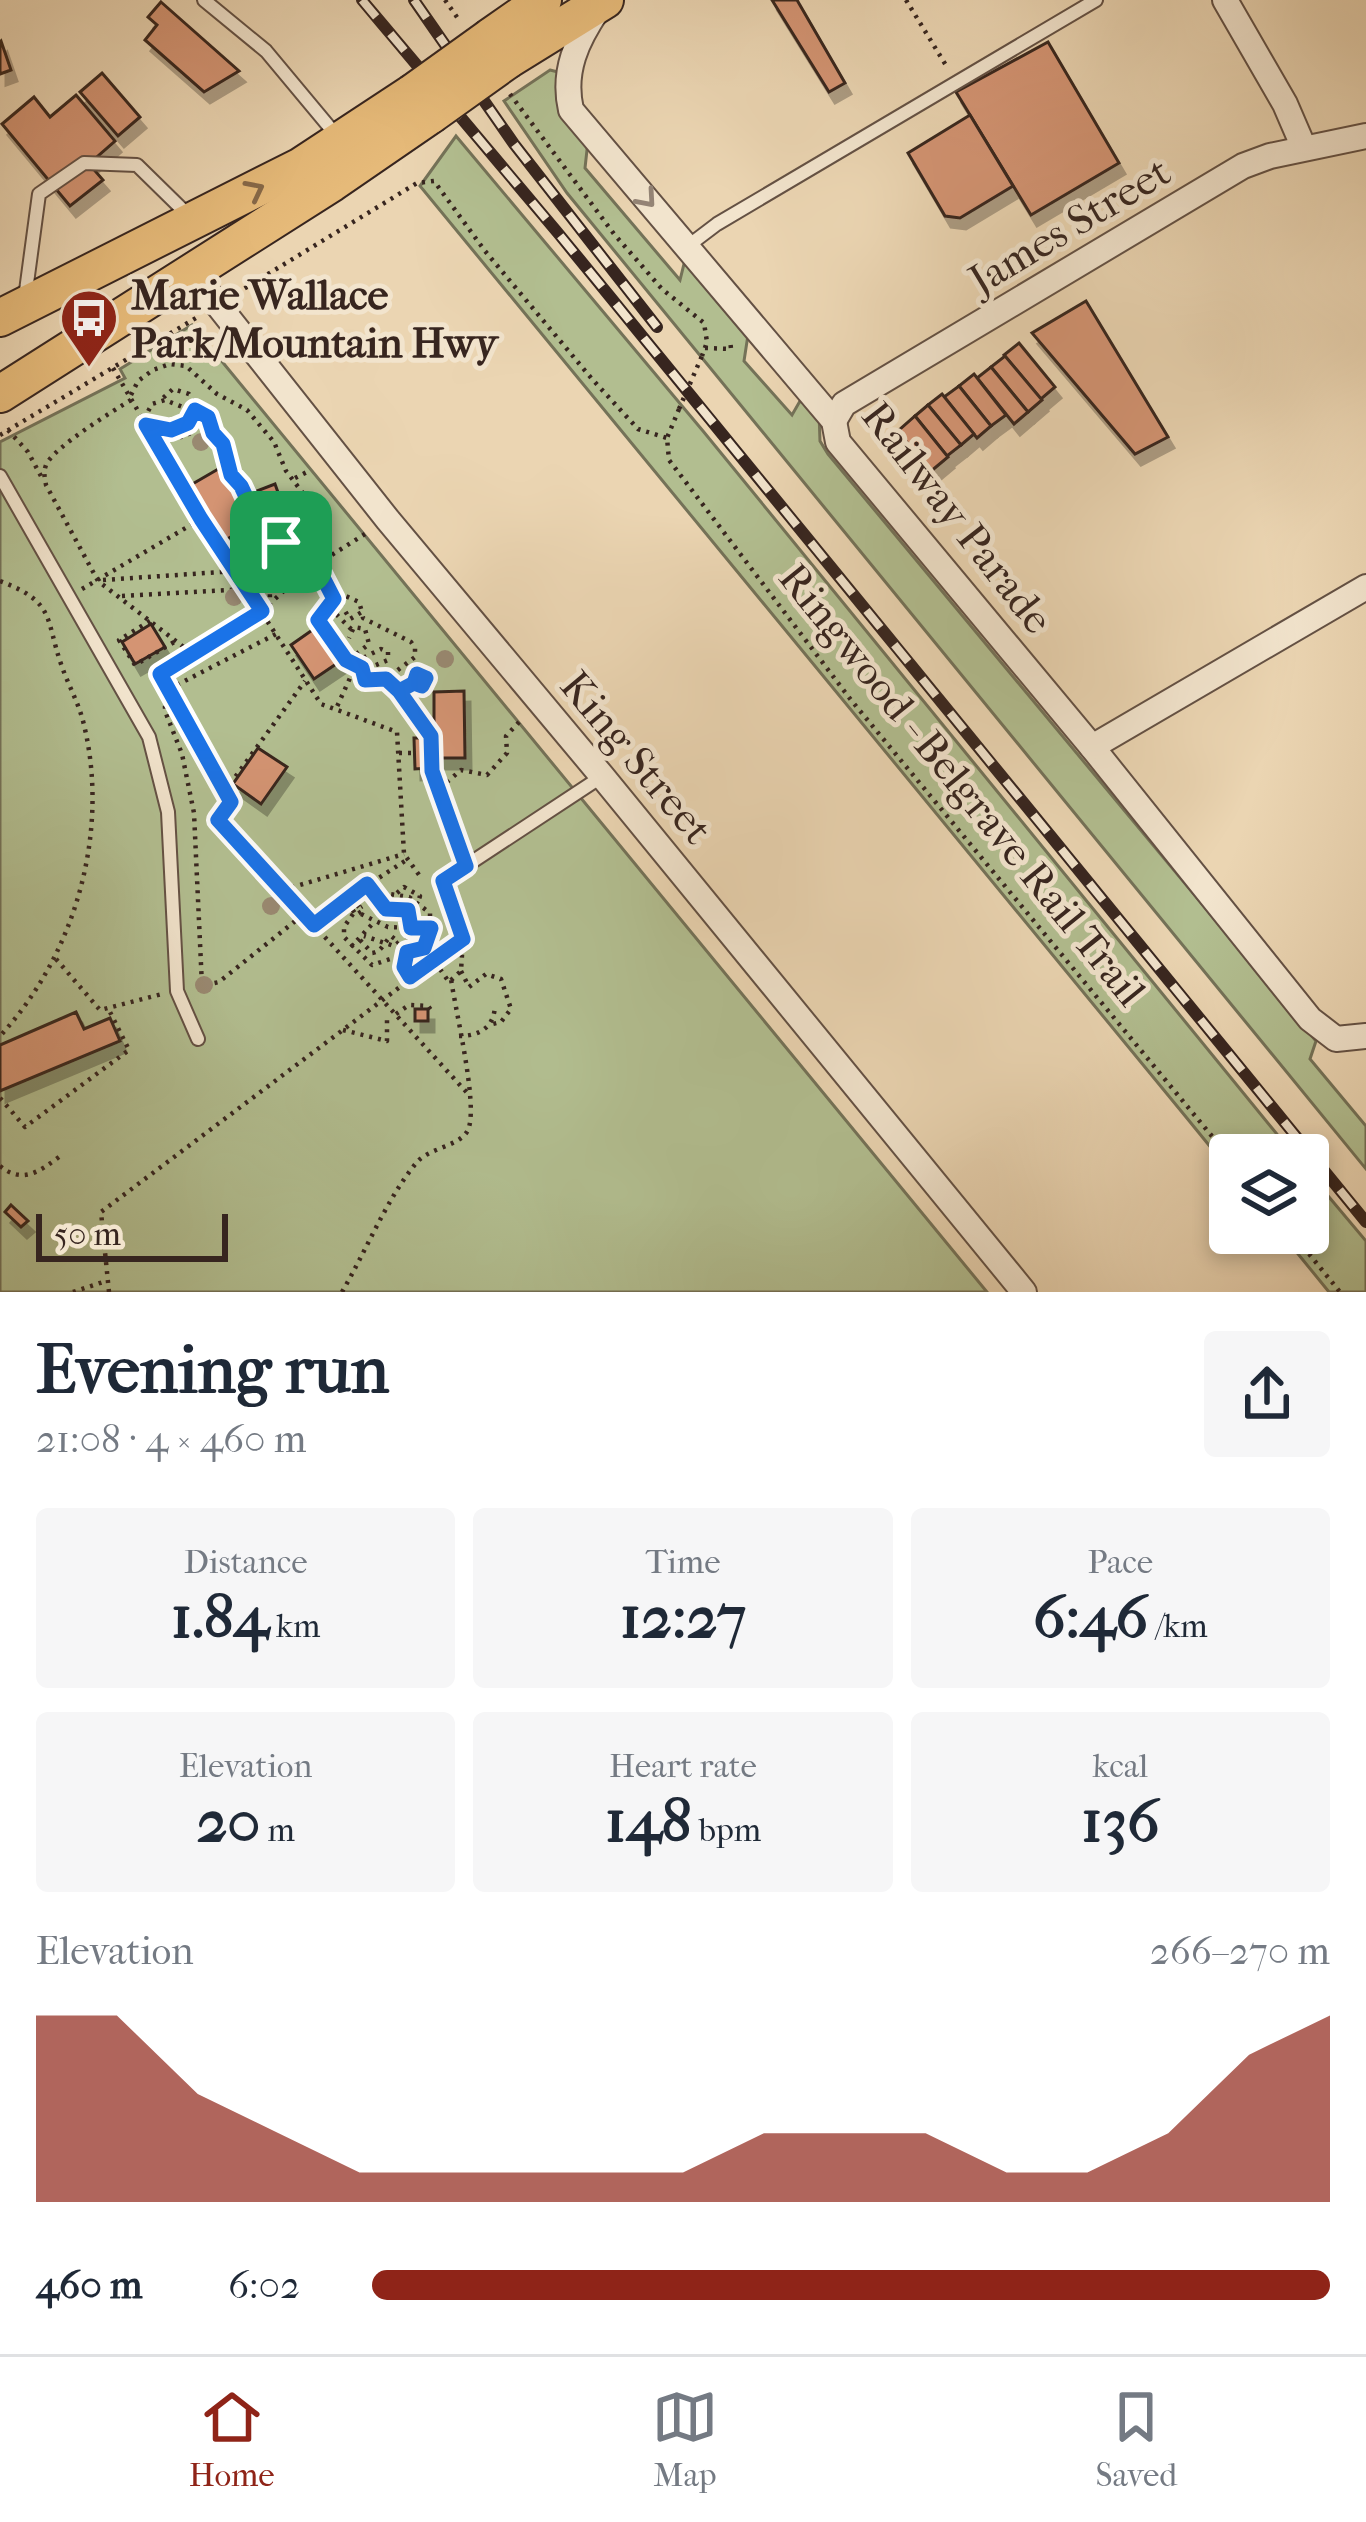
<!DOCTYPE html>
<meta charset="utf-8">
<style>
:root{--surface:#fff;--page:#f6f6f7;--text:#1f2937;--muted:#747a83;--line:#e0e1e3;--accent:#8f2418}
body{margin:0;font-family:"IM FELL French Canon",serif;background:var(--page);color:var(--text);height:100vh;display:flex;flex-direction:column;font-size:45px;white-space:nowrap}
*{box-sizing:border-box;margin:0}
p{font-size:39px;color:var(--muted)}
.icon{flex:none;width:66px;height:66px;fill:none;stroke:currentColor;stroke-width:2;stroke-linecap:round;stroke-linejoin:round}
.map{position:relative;height:1292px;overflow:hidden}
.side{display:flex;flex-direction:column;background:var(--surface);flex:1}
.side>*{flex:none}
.controls{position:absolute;left:1209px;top:1134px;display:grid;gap:24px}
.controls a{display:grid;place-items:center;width:120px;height:120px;border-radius:12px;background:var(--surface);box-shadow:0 6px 18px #0003;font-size:60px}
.scale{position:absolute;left:36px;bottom:30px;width:192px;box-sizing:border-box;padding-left:12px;border:6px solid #37251f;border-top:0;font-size:33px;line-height:42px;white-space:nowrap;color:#37251f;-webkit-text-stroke:9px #f2e4cd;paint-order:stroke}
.pin{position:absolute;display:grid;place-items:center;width:102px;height:102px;color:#fff;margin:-51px;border-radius:24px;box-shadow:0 6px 18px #0006}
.round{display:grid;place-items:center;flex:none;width:126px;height:126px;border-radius:12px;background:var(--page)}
.head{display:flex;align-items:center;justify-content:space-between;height:204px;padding:0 36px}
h1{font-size:66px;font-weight:700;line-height:90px}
.stats{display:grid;grid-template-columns:repeat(3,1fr);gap:18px;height:204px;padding:12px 36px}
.stats div{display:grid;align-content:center;border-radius:12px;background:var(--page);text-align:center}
.stats b{font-size:60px;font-weight:700}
.stats small{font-size:33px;font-weight:400}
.stats p{font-size:33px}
.chart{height:336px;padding:24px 36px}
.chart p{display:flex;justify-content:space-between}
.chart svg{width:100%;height:216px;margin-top:12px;fill:var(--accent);opacity:.7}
ul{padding:0 36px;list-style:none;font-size:39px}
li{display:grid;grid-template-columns:192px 144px 1fr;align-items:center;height:90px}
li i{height:30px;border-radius:15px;background:var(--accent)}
.dock{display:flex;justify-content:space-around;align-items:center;height:168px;border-top:3px solid var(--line);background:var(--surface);font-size:33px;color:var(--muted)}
.dock a{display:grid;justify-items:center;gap:6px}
.dock .on{color:var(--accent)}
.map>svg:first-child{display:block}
</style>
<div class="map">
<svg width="1366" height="1292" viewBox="0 0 1366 1292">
<defs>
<filter id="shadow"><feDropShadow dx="6" dy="11" stdDeviation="0" flood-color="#0004"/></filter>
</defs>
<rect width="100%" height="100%" fill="#ebd5b2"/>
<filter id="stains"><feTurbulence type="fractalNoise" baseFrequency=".00167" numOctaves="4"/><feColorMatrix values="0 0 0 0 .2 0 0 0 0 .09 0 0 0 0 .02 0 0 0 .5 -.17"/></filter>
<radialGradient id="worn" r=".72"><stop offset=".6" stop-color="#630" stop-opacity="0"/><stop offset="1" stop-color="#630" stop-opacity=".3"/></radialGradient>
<g fill="#b2be90" stroke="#747258" stroke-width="3">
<polygon points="550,70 558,72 588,141 585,168 680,280 685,260 748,335 744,361 792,415 800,401 819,412 820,441 828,454 1316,1041 1310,1059 1366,1126 1366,1169 567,193 504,101"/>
<polygon points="456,136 703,431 1294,1155 1230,1155 1230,1171 1186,1117 420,186"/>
<polygon points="192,325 987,1292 0,1292 0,442 125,378 120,369"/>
<polygon points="1308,1172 1366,1241 1366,1292 1329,1292 1281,1233 1308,1233"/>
</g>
<g fill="#d49473" stroke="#37251f" stroke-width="3" filter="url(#shadow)">
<polygon points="772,0 797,0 845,83 829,92"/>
<polygon points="161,2 239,71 204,92 145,40 157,25 148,17"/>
<polygon points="1,41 11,70 0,74 0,42"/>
<polygon points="1048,42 1119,163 1031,215 956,92"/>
<polygon points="102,73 140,117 118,136 80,92"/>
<polygon points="76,95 115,141 89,164 103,180 70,206 2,124 34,97 50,117"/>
<polygon points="970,115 1013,186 960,218 945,216 908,153"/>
<polygon points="1086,301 1168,437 1135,454 1032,333"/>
<polygon points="1019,343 1055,387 1041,399 1004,355"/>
<polygon points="1005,356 1042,400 1028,412 991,367"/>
<polygon points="991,367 1028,412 1014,424 977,378"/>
<polygon points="974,374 1006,415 991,426 959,386"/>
<polygon points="959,386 991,426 977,438 944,397"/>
<polygon points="942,394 974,434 961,445 928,405"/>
<polygon points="928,405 961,445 947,456 915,416"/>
<polygon points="915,416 948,457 930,472 898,431"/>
<polygon points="220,468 253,524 222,542 189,486"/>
<polygon points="275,484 280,498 259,505 254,492"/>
<polygon points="151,624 165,647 135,664 122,642"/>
<polygon points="318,626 342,660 314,679 291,645"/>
<polygon points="464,691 465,758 434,758 434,692"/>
<polygon points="414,738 428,738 429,768 415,769"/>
<polygon points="258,748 287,767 261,804 233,784"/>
<rect x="415" y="1009" width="13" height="12"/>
<polygon points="76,1012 84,1029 110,1018 120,1041 0,1091 0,1045"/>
<polygon points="11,1205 28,1221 21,1227 5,1212"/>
</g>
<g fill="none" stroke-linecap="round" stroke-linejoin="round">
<g stroke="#645144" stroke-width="16">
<g id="lane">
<polyline points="204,0 266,51 336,135"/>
<polyline points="688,246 717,224 1096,0"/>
<polyline points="25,298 39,194 84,163 137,165 189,216"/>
<polyline points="0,476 149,737 168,812 177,991 198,1039"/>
<polyline points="443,881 601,777"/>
</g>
</g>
<g stroke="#645144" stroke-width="28">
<g id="street">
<polyline points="1225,0 1285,104 1304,148"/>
<path d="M 598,9 C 577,40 562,71 571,110 L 834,421 L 838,442 L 1092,747 L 1310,1019 L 1336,1039 L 1366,1036"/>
<polyline points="191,271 388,520 602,776 1024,1292"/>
<polyline points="834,421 844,404 1243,166 1270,156 1366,136"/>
<polyline points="1092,747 1366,587"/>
</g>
</g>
<g stroke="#37251f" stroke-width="40">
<g id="primary">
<polyline points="490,37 543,0"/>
<polyline points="508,60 605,0"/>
<polyline points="0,318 301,166 412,93"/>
<polyline points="0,394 332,183 431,115"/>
</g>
</g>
<g stroke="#37251f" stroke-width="4.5" stroke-dasharray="3 6" stroke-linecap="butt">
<polyline points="445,0 459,20"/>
<polyline points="906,0 947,67"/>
<polyline points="510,94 614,234 662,289 704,323 707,342 702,356"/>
<polyline points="237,293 417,183 434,181 485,251 592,379 638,429 667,438"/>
<polyline points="705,348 731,349 730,339"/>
<polyline points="113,368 201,519 321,704 397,732 404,854 422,879"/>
<polyline points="131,395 138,381 153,370 170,364 186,366 217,394 247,410 274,442 286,471 316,510 306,527 281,542 303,573"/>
<path d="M 131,400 C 113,411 54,447 46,465 C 43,473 45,478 46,485 L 98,581 L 190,652"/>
<polyline points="679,409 667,438 669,460 851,700 1230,1158"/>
<polyline points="144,419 152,404 165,400 208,417 213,433 223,444 231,475 241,486 269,544 270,604"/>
<polyline points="146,425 164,427 181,437 191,433 188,421 194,403 189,394 173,389 163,398"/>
<polyline points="8,430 28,452 42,478"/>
<polyline points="0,435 196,318"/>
<polyline points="295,478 311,470"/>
<polyline points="365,534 303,573 262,611 160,674 231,802 218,820 470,1096"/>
<polyline points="317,566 350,619 362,612 363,618 411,642 415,648 415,657 390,676 372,674 369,668 388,660 388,652 381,649 359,660 354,656 369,644 365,629 354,627 349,638"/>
<polyline points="103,580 236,571"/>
<path d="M 0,581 C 55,602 45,617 61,664 C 68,685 79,703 84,725 C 110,833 75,955 0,1036"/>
<polyline points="82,589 201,519"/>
<polyline points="330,589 359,602 362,612"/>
<polyline points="122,596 248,589"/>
<polyline points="334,599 318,620 355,667 335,711"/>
<polyline points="330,608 352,630"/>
<polyline points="150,621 119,640 135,665 176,641"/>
<polyline points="357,668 361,669 365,679 386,679 399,691 414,683"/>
<circle cx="420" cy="680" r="7"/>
<polyline points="390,676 431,736 432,771 461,848"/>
<polyline points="169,689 276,634"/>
<polyline points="171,700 165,704 165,711 182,754 194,813 202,986"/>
<polyline points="399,753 412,753"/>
<polyline points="440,788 461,770 487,775 507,753 506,736 521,720"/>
<polyline points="225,791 305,681"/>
<polyline points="367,884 386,909 408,910 411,914 404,967 410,977"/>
<polyline points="283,890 404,854"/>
<polyline points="397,893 404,887 420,896 418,902"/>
<polygon points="357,905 362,911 356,915 352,909"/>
<polyline points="353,914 344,927 344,937 372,965 424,948 430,936 430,913 409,897 383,893 361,907"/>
<polyline points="361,914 388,927 460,930"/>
<polyline points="314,925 340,903 408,859"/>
<path d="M 360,940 L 372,953 C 382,952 384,942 391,936 L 399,942 L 394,946 L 364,936"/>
<polyline points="351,947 375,921"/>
<polyline points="56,959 100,1010 162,994"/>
<polyline points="435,962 449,982 461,971 463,939 451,900"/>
<polyline points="461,971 469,987 486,974 501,979 511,1009 501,1022 489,1025"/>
<polyline points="197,987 219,982 304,914"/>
<polyline points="396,1014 409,1005 428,1006 434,1014"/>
<polyline points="343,1030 387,1041 387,1020"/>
<path d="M 459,1036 C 480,1036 494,1027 495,1006"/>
<polyline points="0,1098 25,1127 129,1050 108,1008"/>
<path d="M 0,1166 C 22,1184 39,1172 59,1157"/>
<polyline points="1292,1233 1340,1292"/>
<polyline points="73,1292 106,1281"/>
<polyline points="109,1292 101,1212 461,941"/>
<path d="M 342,1292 C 366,1251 387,1198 417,1162 C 430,1147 464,1146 469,1127 C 477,1100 456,1013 451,979"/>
</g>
<use href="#lane" stroke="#f2e4cd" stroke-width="12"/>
<use href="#street" stroke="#f2e4cd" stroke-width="24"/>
<use href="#primary" stroke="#e6ba79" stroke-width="36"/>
<g stroke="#37251f" stroke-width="12">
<g id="rail">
<polyline points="362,0 558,233 1366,1222"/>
<polyline points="414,0 514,144 657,327"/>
</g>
</g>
<use href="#rail" stroke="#f2e4cd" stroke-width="8" stroke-dasharray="22" stroke-linecap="butt"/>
<g stroke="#37251f" stroke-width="40" stroke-linecap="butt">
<g id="primary-bridge">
<polyline points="412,93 490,37"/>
<polyline points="431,115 508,60"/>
</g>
</g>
<polyline stroke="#37251f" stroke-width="4.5" stroke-dasharray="3 6" stroke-linecap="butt" points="679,409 702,356"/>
<use href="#primary-bridge" stroke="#e6ba79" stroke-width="36"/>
</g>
<g fill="#998971">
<circle cx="201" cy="442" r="9"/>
<circle cx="234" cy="597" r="9"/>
<circle cx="445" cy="659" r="9"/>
<circle cx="271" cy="906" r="9"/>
<circle cx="204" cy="985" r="9"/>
</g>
<defs><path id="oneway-chevron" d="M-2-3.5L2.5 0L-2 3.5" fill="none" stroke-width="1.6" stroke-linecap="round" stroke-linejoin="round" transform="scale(3)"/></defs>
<use stroke="#866848" href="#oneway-chevron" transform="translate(255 190) rotate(-27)"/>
<use stroke="#948476" href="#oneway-chevron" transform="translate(647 199) rotate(49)"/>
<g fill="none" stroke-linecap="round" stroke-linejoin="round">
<g stroke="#fff" stroke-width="24">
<polyline id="route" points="281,542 268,544 241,486 231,475 223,444 213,433 208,417 195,410 188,423 171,430 146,425 201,519 262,611 160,674 231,802 218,820 314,925 367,884 386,909 408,910 411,928 431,928 424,948 407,952 404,967 410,977 463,939 443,881 466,866 432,771 431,736 399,691 414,683 422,686 426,678 417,674 414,683 399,691 386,679 365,680 362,668 346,660 318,620 334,599 316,564 303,572 281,542"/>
</g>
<use href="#route" stroke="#1a73e8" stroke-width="15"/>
</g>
<defs>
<g id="bus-pin" transform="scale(3)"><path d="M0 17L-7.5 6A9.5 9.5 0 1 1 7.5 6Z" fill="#8f2418" stroke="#f2e4cd"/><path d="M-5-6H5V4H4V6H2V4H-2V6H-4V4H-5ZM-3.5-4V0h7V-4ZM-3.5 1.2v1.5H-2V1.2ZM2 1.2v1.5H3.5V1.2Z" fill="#fff"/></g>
</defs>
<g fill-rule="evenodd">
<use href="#bus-pin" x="89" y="318"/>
</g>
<g text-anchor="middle" stroke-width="10" stroke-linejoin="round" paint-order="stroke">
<g font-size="42" fill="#37251f" stroke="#f2e4cd">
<text transform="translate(1069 225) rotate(-31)" y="15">James Street</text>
<text transform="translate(958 517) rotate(52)" y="15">Railway Parade</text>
<text transform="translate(637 757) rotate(50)" y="15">King Street</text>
<text transform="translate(963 784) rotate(51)" y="15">Ringwood - Belgrave Rail Trail</text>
</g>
<g font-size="42" font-weight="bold" fill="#37251f" stroke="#f2e4cd" text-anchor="start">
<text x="131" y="309">Marie Wallace<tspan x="131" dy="48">Park/Mountain Hwy</tspan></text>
</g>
</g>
<rect width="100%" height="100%" filter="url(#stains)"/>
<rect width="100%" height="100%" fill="url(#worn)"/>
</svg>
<div class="controls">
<a><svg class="icon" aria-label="layers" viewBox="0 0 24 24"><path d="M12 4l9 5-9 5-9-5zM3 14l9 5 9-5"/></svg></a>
</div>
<div class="scale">50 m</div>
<div class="pin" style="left:281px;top:542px;background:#1e9e55"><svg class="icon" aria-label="arrive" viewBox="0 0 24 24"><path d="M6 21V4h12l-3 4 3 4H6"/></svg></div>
</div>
<section class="side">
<div class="head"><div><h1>Evening run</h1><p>21:08 · 4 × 460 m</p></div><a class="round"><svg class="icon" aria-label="share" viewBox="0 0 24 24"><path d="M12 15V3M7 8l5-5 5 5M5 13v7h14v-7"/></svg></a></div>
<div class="stats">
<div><p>Distance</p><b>1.84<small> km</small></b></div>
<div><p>Time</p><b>12:27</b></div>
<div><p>Pace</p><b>6:46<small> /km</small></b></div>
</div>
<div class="stats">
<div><p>Elevation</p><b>20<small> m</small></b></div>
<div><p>Heart rate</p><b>148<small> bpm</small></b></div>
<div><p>kcal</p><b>136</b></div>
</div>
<div class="chart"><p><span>Elevation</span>266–270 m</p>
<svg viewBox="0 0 160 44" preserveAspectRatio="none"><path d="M0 44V6L10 6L20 22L30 30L40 38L50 38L60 38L70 38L80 38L90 30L100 30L110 30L120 38L130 38L140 30L150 14L160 6V44z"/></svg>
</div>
<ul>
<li><b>460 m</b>6:02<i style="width:100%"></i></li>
</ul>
</section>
<nav class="dock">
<a class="on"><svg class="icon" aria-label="home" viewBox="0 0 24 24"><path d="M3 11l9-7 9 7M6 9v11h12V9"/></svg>Home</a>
<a><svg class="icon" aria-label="map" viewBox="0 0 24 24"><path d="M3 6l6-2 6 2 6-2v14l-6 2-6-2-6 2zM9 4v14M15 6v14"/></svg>Map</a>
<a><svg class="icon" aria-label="saved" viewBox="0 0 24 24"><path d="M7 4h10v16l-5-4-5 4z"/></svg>Saved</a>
</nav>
